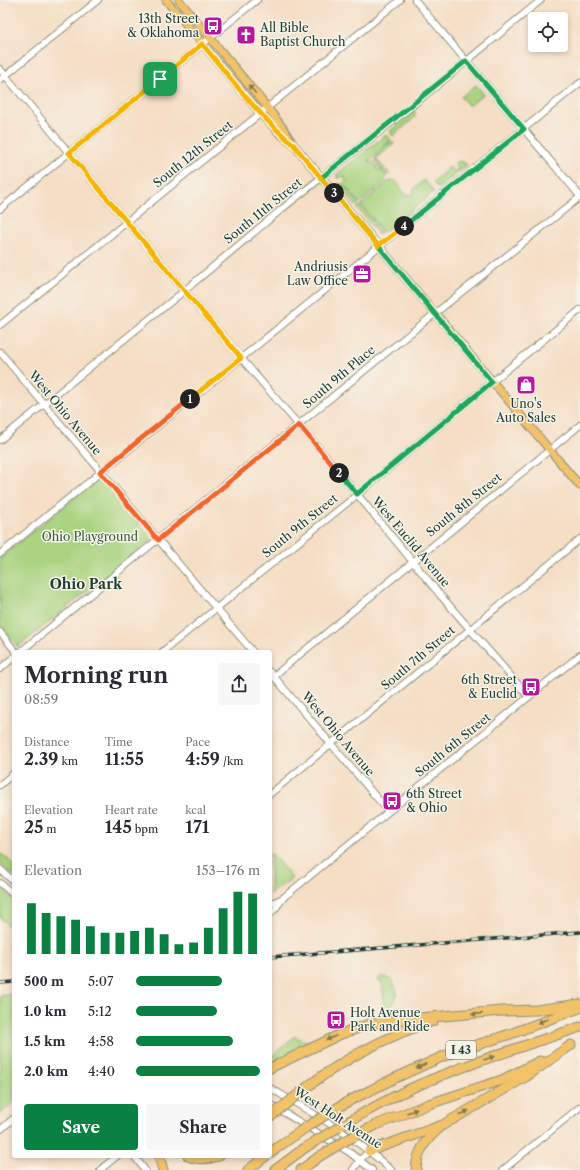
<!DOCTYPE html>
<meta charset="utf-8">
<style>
:root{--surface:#fff;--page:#f7f7f7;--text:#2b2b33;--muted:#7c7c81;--accent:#0b8043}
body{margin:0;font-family:"Libre Caslon Text",serif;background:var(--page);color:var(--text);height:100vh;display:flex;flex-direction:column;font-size:15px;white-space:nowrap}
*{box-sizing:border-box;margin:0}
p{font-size:13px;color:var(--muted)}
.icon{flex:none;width:22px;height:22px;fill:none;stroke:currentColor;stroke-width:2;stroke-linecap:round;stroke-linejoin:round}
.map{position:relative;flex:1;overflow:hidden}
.sheet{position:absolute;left:12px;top:650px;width:260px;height:508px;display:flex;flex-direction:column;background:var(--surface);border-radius:4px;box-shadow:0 2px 6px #0003}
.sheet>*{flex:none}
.tools{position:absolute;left:528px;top:12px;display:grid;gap:8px}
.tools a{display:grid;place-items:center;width:40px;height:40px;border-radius:4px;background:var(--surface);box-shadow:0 2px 6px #0003;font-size:20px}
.pin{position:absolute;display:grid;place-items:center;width:34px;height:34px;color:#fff;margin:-17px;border-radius:8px;box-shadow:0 2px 6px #0006}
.km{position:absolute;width:20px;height:20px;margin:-10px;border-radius:50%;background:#222;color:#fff;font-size:11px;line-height:20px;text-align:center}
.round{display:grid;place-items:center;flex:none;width:42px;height:42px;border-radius:4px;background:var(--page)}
.headline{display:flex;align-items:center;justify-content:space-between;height:68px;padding:0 12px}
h1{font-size:22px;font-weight:800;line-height:30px}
.metrics{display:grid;grid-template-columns:repeat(3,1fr);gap:6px;height:68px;padding:4px 12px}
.metrics div{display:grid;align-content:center}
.metrics b{font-size:17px;font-weight:800}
.metrics small{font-size:11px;font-weight:400}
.metrics p{font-size:11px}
.chart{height:112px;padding:8px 12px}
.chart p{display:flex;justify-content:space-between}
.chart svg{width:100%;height:72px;margin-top:4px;stroke:var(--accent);stroke-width:6}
.primary-button{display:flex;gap:8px;margin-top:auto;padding:8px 12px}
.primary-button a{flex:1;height:46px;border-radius:4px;background:var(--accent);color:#fff;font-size:16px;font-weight:800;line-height:46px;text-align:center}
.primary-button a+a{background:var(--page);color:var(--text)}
ul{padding:0 12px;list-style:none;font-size:13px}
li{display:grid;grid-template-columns:64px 48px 1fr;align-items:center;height:30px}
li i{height:10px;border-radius:5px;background:var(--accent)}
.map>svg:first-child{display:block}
</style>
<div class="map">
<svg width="580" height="1170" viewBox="0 0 580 1170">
<rect width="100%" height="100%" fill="#f7f3e8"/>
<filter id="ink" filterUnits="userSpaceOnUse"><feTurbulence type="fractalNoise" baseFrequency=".025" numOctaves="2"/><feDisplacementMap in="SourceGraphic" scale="8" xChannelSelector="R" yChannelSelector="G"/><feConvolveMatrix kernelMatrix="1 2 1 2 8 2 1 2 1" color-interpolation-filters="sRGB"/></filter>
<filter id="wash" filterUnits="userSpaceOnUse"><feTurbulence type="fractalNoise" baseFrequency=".012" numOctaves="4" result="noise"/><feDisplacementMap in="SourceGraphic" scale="16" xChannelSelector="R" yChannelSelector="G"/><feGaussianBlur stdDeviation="0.9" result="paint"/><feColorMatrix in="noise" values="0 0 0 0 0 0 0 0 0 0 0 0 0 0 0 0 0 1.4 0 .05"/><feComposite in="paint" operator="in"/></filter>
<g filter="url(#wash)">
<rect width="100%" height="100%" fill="#f5dec4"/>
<g fill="#a9d37f" stroke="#64885a">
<polygon points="476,85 484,94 469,106 461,97"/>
<polygon points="415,111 415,117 393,136 391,134 391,130"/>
<polygon points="384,136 388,136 391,140 381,149 372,159 371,158 369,160 371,163 373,161 378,166 376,168 378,170 380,169 386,176 385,181 360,203 343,184 346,181 344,177 342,176 339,179 336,175"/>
<polygon points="392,141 394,144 376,159 389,173 388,175 383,172 375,159 385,146"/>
<polygon points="462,161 467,165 438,188 437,188 433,182 450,167 454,172 458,168 454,164 457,162"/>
<polygon points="395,180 406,195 411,195 414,192 414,189 424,180 434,192 384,232 361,205 387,182"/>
<polygon points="341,183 359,204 356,206 338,185"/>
<polygon points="360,206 382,232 377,234 377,232 357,208"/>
<polygon points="100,477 152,539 18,647 0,625 0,558"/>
<polygon points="0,853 14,864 14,876 0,864"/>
<polygon points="271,853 292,878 270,894 270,854"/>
<polygon points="0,887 14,899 14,932 0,917"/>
<path d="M 381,976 C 402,980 401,1006 382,1012 L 381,1007 L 384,1007 L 382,981 L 378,981 L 378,979 Z"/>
<polygon points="14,994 14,1102 0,1114 0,996"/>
<path d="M 295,1036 C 302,1041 309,1042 317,1039 L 318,1041 L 270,1066 L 270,1058 Z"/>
</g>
</g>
<g filter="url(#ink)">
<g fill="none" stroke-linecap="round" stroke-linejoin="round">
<g stroke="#8a8e7c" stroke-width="8">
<g id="minor">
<polyline points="415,0 580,196"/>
<polyline points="0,69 69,153 241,358 328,459 441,596 529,697"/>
<polyline points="0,80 98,0"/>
<polyline points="0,209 257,0"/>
<polyline points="0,325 400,0"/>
<polyline points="0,352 253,652"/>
<polyline points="0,440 184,291 283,208 413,105 541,0"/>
<polyline points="0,554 580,83"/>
<polyline points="0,632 16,652"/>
<polyline points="20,652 397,344 580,197"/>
<polyline points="162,652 352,499 465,404 580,310"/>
<polyline points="0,669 14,657"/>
<polyline points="270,672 388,811"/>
<polyline points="270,679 580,425"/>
<polyline points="0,785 14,773"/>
<polyline points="270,794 580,539"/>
<polyline points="0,869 14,882"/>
<polyline points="0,883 14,895"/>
<polyline points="270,904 283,898"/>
<polyline points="270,914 275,909 284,897 580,655"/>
<path d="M 270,1088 C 311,1112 356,1137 391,1170"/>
<polyline points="270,1104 349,1152 372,1170"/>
<polyline points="0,1130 14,1118"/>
<polyline points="134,1156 145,1170"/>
<polyline points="100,1170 117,1156"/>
<polyline points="353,1170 360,1160 369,1151"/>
<polyline points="503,1170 580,1107"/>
</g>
</g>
<g stroke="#8a8e7c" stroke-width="9">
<g id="major">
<polyline points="166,0 260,113 278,132 288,140"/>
<polyline points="179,0 267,107 283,128 293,144 580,486"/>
</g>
</g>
<g stroke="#8a8e7c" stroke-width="11">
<g id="highway">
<polyline points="270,1068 341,1034 370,1024 396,1020 502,1011 536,1010 580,1004"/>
<path d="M 311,1084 C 349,1056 387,1036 433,1021"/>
<polyline points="347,1102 393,1079 444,1056 513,1033 579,1008"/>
<polyline points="376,1125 429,1104 502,1080 540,1061"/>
<path d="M 339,1127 C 363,1113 388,1099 414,1087 C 468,1063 525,1046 580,1027"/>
<polyline points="369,1151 443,1125 527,1076 571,1045"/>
<polyline points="270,1153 285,1142"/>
<polyline points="159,1156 163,1170"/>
<path d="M 188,1156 C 197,1160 209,1159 219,1156"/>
<polyline points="248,1170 266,1156"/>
<polyline points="275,1170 306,1147"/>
<polyline points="301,1170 320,1156"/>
<path d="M 416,1170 C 417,1152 425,1141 438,1129"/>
</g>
</g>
<use href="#minor" stroke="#fff" stroke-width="6"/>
<use href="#major" stroke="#f2c26a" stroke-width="7"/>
<use href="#highway" stroke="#f2c26a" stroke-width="9"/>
<g stroke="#1f3d34" stroke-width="3.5">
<g id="rail">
<polyline points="270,957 580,932"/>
<polyline points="0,983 14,982"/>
</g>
</g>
<use href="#rail" stroke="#f7f3e8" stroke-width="2" stroke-dasharray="6" stroke-linecap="butt"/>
<g stroke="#8a8e7c" stroke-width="11" stroke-linecap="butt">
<g id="highway-bridge">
<polyline points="270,1117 311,1084"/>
<polyline points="285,1142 308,1126 347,1102"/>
<polyline points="306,1147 339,1127"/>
<polyline points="320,1156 345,1141 376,1125"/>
</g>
</g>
<use href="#highway-bridge" stroke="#f2c26a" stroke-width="9"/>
</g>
<defs><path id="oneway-solid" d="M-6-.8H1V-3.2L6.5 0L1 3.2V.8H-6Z"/></defs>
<g fill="#7e794c">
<use href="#oneway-solid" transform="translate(252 89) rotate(-129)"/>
<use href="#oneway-solid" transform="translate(477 1014) rotate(175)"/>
<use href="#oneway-solid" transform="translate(543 1021) rotate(159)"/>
<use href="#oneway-solid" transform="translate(331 1038) rotate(156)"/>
<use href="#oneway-solid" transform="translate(489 1058) rotate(-19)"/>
<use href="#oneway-solid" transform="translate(421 1066) rotate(156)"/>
<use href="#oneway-solid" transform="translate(412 1111) rotate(-20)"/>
<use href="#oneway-solid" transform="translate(464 1113) rotate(-29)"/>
</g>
</g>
<g fill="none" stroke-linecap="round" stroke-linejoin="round" filter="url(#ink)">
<g stroke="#fff" stroke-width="8">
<polyline id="split-1" points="160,79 69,153 241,358 190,399"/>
</g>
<g stroke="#fff" stroke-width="8">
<polyline id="split-2" points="190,399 100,472 158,540 299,425 339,473"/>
</g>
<g stroke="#fff" stroke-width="8">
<polyline id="split-3" points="334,193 492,382 357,494 339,473"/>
</g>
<g stroke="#fff" stroke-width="8">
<polyline id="split-4" points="334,193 321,178 466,61 524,129 404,226"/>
</g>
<g stroke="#fff" stroke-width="8">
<path id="split-5" d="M 160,79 L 202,44 C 231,78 258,116 293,144 L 378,246 L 404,226"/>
</g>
<use href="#split-1" stroke="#f5b400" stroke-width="5"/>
<use href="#split-2" stroke="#f0652b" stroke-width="5"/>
<use href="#split-3" stroke="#22a559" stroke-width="5"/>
<use href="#split-4" stroke="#22a559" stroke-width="5"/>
<use href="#split-5" stroke="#f5b400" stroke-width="5"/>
</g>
<defs>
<g id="bus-square" transform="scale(1)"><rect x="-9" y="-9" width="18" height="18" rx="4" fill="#b5179e" stroke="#f7f3e8"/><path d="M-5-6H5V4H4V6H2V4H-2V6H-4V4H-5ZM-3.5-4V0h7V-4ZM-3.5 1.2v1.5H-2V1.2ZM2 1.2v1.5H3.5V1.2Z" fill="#fff"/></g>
<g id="church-square" transform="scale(1)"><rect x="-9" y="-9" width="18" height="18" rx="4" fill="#b5179e" stroke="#f7f3e8"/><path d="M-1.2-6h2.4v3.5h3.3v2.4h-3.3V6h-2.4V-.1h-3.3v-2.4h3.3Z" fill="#fff"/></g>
<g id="office-square" transform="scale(1)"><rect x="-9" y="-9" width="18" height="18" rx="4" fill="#b5179e" stroke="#f7f3e8"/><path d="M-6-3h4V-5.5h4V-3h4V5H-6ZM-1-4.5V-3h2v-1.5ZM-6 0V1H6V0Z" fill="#fff"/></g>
<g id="shop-square" transform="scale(1)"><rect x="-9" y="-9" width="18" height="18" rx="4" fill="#b5179e" stroke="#f7f3e8"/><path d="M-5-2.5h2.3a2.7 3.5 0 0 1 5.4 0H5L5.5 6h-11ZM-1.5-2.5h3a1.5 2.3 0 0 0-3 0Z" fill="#fff"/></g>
</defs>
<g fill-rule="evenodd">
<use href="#bus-square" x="213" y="26"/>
<use href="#church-square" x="246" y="35"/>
<use href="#office-square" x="362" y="274"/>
<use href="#shop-square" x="526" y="385"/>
<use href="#bus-square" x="531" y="687"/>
<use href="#bus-square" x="392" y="801"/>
<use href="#bus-square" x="336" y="1020"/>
</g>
<g text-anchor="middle" stroke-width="3" stroke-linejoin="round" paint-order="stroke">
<rect fill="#f7f3e8" stroke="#60746a" stroke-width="1" x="446" y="1041" width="30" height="18" rx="3"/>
<g font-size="11" font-weight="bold" fill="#1f3d34">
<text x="461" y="1054">I 43</text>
</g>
<g font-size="12" fill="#1f3d34" stroke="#f7f3e8" text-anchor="end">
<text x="199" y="23">13th Street<tspan x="199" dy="14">&amp; Oklahoma</tspan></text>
<text x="260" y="32" text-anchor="start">All Bible<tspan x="260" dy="14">Baptist Church</tspan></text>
<text x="348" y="271">Andriusis<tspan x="348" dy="14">Law Office</tspan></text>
<text x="526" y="408" text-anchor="middle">Uno's<tspan x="526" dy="14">Auto Sales</tspan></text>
<text x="517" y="684">6th Street<tspan x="517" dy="14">&amp; Euclid</tspan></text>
<text x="406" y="798" text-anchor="start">6th Street<tspan x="406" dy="14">&amp; Ohio</tspan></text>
<text x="350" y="1017" text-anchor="start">Holt Avenue<tspan x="350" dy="14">Park and Ride</tspan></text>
</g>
<g font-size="12" fill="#1f3d34" stroke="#f7f3e8">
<text transform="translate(193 154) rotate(-39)" y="4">South 12th Street</text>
<text transform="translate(263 211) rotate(-39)" y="4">South 11th Street</text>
<text transform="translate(339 377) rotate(-40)" y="4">South 9th Place</text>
<text transform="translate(65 413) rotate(50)" y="4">West Ohio Avenue</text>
<text transform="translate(464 505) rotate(-39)" y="4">South 8th Street</text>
<text transform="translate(300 526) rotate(-39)" y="4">South 9th Street</text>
<text transform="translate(411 542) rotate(50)" y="4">West Euclid Avenue</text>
<text transform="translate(418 658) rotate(-40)" y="4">South 7th Street</text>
<text transform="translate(338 734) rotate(50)" y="4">West Ohio Avenue</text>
<text transform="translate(453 745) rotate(-39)" y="4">South 6th Street</text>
<text transform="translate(338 1118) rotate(33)" y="4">West Holt Avenue</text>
</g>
<g font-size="12" fill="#3b5b43" stroke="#f7f3e8">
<text x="90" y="541">Ohio Playground</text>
</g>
<g font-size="14" font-weight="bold" fill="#1f3d34" stroke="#f7f3e8">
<text x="86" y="589">Ohio Park</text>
</g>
</g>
</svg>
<div class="tools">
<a><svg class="icon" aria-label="locate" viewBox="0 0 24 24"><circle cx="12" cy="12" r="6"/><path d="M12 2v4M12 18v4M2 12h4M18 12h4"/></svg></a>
</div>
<div class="pin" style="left:160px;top:79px;background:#1e9e55"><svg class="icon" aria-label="arrive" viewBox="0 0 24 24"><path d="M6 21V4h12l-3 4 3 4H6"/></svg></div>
<b class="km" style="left:190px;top:399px">1</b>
<b class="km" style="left:339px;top:473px">2</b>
<b class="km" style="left:334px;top:193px">3</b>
<b class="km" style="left:404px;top:226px">4</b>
<section class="sheet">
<div class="headline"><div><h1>Morning run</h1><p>08:59</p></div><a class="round"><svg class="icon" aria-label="share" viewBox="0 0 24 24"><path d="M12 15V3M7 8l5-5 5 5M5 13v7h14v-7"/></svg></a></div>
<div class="metrics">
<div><p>Distance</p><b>2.39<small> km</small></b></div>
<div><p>Time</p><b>11:55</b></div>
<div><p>Pace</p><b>4:59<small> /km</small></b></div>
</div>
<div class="metrics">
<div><p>Elevation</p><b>25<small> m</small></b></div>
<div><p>Heart rate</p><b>145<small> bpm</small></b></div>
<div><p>kcal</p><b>171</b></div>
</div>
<div class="chart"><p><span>Elevation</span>153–176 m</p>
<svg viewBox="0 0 160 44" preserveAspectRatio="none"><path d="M5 44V13M15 44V19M25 44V21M35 44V23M45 44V27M55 44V31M65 44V31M75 44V30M85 44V28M95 44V32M105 44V38M115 44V37M125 44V28M135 44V16M145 44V6M155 44V7"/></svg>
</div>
<ul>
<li><b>500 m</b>5:07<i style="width:69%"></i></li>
<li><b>1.0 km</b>5:12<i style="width:65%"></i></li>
<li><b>1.5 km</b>4:58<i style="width:78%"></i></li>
<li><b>2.0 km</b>4:40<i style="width:100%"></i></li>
</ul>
<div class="primary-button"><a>Save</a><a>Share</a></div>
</section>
</div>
